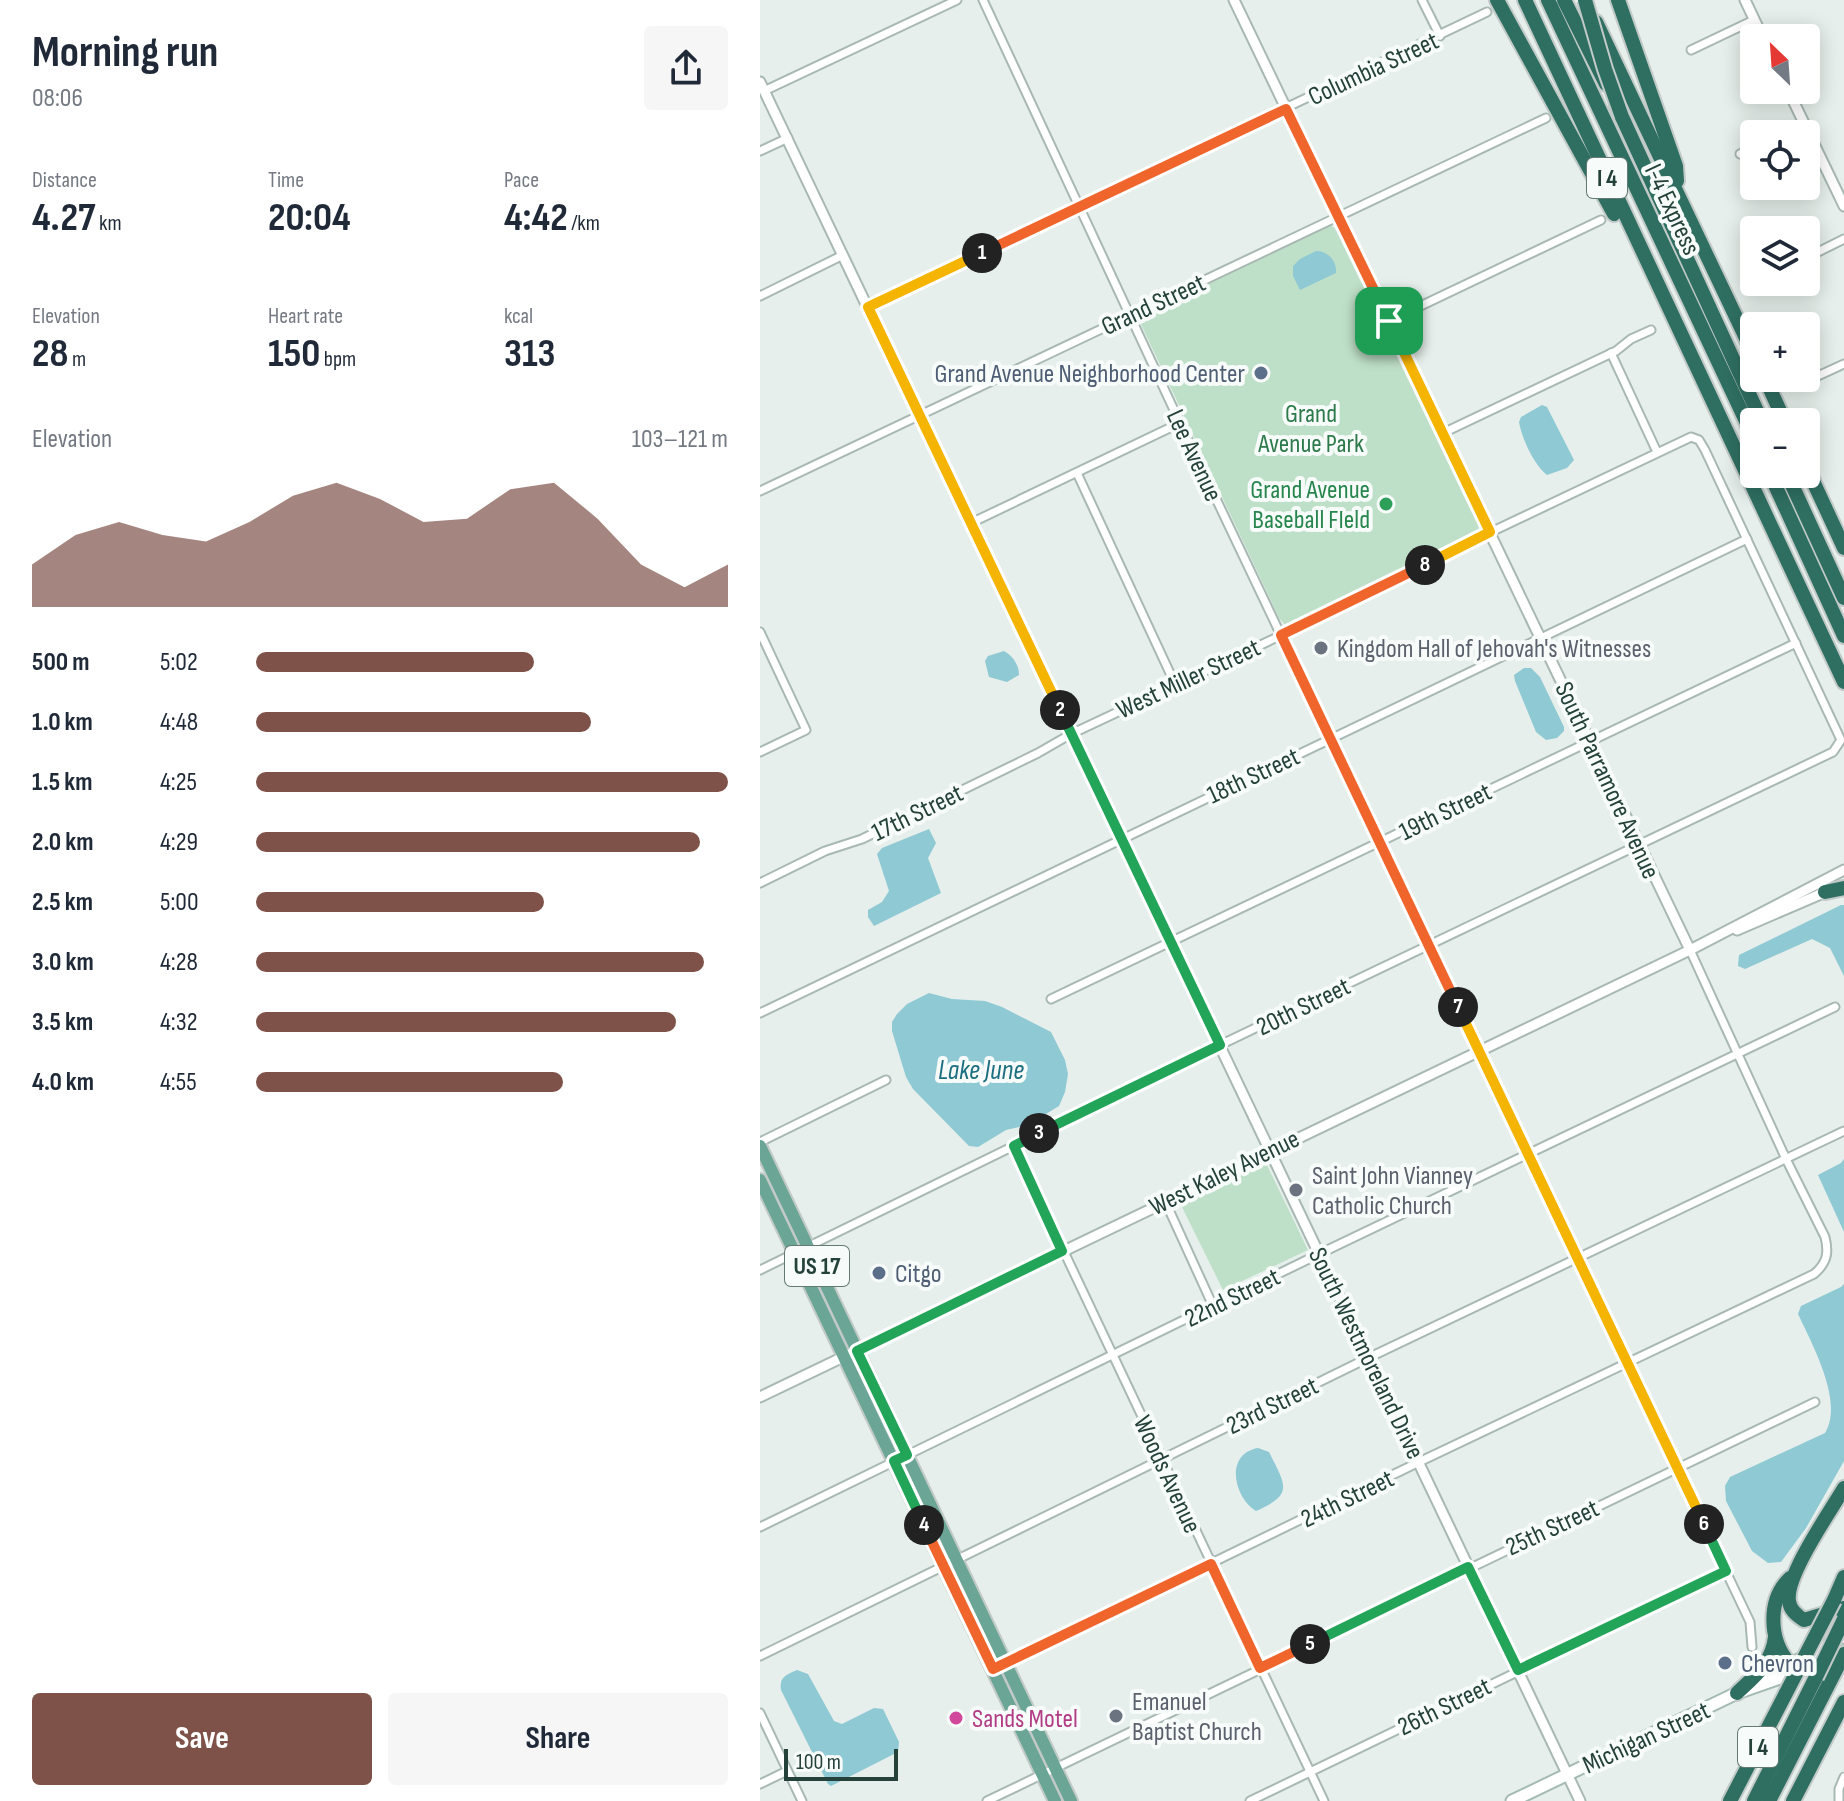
<!DOCTYPE html>
<meta charset="utf-8">
<style>
:root{--surface:#fff;--page:#f6f6f7;--text:#1f2937;--muted:#747a83;--accent:#7f5249}
body{margin:0;font-family:"Sofia Sans Condensed",sans-serif;background:var(--page);color:var(--text);height:100vh;display:flex;flex-direction:column;font-size:30px;white-space:nowrap}
*{box-sizing:border-box;margin:0}
p{font-size:26px;color:var(--muted)}
.icon{flex:none;width:44px;height:44px;fill:none;stroke:currentColor;stroke-width:2;stroke-linecap:round;stroke-linejoin:round}
.map{position:relative;flex:1;overflow:hidden}
.drawer{display:flex;flex-direction:column;background:var(--surface);width:760px}
.drawer>*{flex:none}
.needle{width:52px;rotate:335deg}
.controls{position:absolute;left:980px;top:24px;display:grid;gap:16px}
.controls a{display:grid;place-items:center;width:80px;height:80px;border-radius:8px;background:var(--surface);box-shadow:0 4px 20px #0003;font-size:40px}
.scale{position:absolute;left:24px;bottom:20px;width:114px;box-sizing:border-box;padding-left:8px;border:4px solid #24423a;border-top:0;font-size:22px;line-height:28px;white-space:nowrap;color:#24423a;-webkit-text-stroke:6px #f7fbf9;paint-order:stroke}
.pin{position:absolute;display:grid;place-items:center;width:68px;height:68px;color:#fff;margin:-34px;border-radius:16px;box-shadow:0 4px 12px #0006}
.km{position:absolute;width:40px;height:40px;margin:-20px;border-radius:50%;background:#222;color:#fff;font-size:22px;line-height:40px;text-align:center}
.round{display:grid;place-items:center;flex:none;width:84px;height:84px;border-radius:8px;background:var(--page)}
.summary{display:flex;align-items:center;justify-content:space-between;height:136px;padding:0 32px}
h1{font-size:44px;font-weight:700;line-height:60px}
.metrics{display:grid;grid-template-columns:repeat(3,1fr);gap:12px;height:136px;padding:8px 32px}
.metrics div{display:grid;align-content:center}
.metrics b{font-size:40px;font-weight:700}
.metrics small{font-size:22px;font-weight:400}
.metrics p{font-size:22px}
.chart{height:224px;padding:16px 32px}
.chart p{display:flex;justify-content:space-between}
.chart svg{width:100%;height:144px;margin-top:8px;fill:var(--accent);opacity:.7}
.cta{display:flex;gap:16px;margin-top:auto;padding:16px 32px}
.cta a{flex:1;height:92px;border-radius:8px;background:var(--accent);color:#fff;font-size:32px;font-weight:700;line-height:92px;text-align:center}
.cta a+a{background:var(--page);color:var(--text)}
ul{padding:0 32px;list-style:none;font-size:26px}
li{display:grid;grid-template-columns:128px 96px 1fr;align-items:center;height:60px}
li i{height:20px;border-radius:10px;background:var(--accent)}
main{display:flex;flex:1;min-height:0}
.map>svg:first-child{display:block}
</style>
<main>
<section class="drawer">
<div class="summary"><div><h1>Morning run</h1><p>08:06</p></div><a class="round"><svg class="icon" aria-label="share" viewBox="0 0 24 24"><path d="M12 15V3M7 8l5-5 5 5M5 13v7h14v-7"/></svg></a></div>
<div class="metrics">
<div><p>Distance</p><b>4.27<small> km</small></b></div>
<div><p>Time</p><b>20:04</b></div>
<div><p>Pace</p><b>4:42<small> /km</small></b></div>
</div>
<div class="metrics">
<div><p>Elevation</p><b>28<small> m</small></b></div>
<div><p>Heart rate</p><b>150<small> bpm</small></b></div>
<div><p>kcal</p><b>313</b></div>
</div>
<div class="chart"><p><span>Elevation</span>103–121 m</p>
<svg viewBox="0 0 160 44" preserveAspectRatio="none"><path d="M0 44V31L10 22L20 18L30 22L40 24L50 18L60 10L70 6L80 11L90 18L100 17L110 8L120 6L130 17L140 31L150 38L160 31V44z"/></svg>
</div>
<ul>
<li><b>500 m</b>5:02<i style="width:59%"></i></li>
<li><b>1.0 km</b>4:48<i style="width:71%"></i></li>
<li><b>1.5 km</b>4:25<i style="width:100%"></i></li>
<li><b>2.0 km</b>4:29<i style="width:94%"></i></li>
<li><b>2.5 km</b>5:00<i style="width:61%"></i></li>
<li><b>3.0 km</b>4:28<i style="width:95%"></i></li>
<li><b>3.5 km</b>4:32<i style="width:89%"></i></li>
<li><b>4.0 km</b>4:55<i style="width:65%"></i></li>
</ul>
<div class="cta"><a>Save</a><a>Share</a></div>
</section>
<div class="map">
<svg width="1084" height="1801" viewBox="0 0 1084 1801">
<rect width="100%" height="100%" fill="#e6efeb"/>
<g fill="#bfe0c8">
<polygon points="569,225 579,230 721,526 720,531 715,535 531,627 527,627 519,618 379,320 383,312"/>
<polygon points="506,1163 548,1250 463,1290 421,1205"/>
</g>
<g fill="#8ec9d4">
<path d="M 556,251 C 568,251 577,261 576,273 L 540,290 L 533,276 L 533,266 L 540,259 Z"/>
<path d="M 782,405 L 787,407 L 814,460 L 807,468 L 787,475 C 774,465 762,439 759,422 L 761,417 Z"/>
<path d="M 244,651 C 253,656 259,665 259,675 L 247,682 L 229,677 L 225,661 L 228,656 Z"/>
<polygon points="764,668 771,668 780,677 804,727 804,731 797,738 786,740 776,732 755,681 754,675"/>
<polygon points="169,829 176,843 168,858 181,893 114,926 108,917 108,910 122,902 129,891 117,854 122,848"/>
<polygon points="1081,905 1084,905 1084,976 1070,948 1052,939 985,969 978,966 979,955"/>
<polygon points="169,993 192,999 225,1001 242,1007 291,1032 305,1060 308,1074 305,1092 299,1106 268,1125 246,1130 218,1147 209,1146 153,1089 146,1077 132,1031 132,1022 137,1014 147,1004"/>
<polygon points="1084,1159 1084,1232 1058,1175 1081,1163"/>
<path d="M 1084,1284 L 1084,1461 L 1046,1528 L 1021,1562 L 1008,1563 L 992,1551 L 966,1501 L 965,1486 L 970,1477 L 1065,1433 C 1084,1402 1053,1346 1038,1314 L 1041,1306 L 1081,1287 Z"/>
<path d="M 498,1448 L 509,1452 C 526,1486 534,1494 496,1511 C 474,1498 464,1454 498,1448 Z"/>
<path d="M 37,1670 L 48,1674 L 74,1721 L 82,1724 L 114,1708 L 123,1709 L 139,1742 L 138,1752 L 71,1786 L 68,1784 L 21,1690 C 19,1677 26,1675 37,1670 Z"/>
</g>
<g fill="none" stroke-linecap="round" stroke-linejoin="round">
<g stroke="#a8b8b2" stroke-width="11">
<g id="minor">
<polyline points="223,0 420,423 990,1622 992,1647"/>
<polyline points="662,0 680,36"/>
<polyline points="931,50 994,20"/>
<polyline points="4,91 197,0"/>
<polyline points="1023,134 1044,124"/>
<polyline points="0,151 28,138"/>
<polyline points="980,154 994,147"/>
<polyline points="1046,258 1084,239"/>
<polyline points="994,282 995,282"/>
<polyline points="0,296 83,255"/>
<polyline points="108,307 727,12"/>
<polyline points="629,321 841,220"/>
<polyline points="851,353 897,452"/>
<polyline points="1036,386 1084,364"/>
<polyline points="683,433 856,351 871,339 891,330"/>
<polyline points="317,473 415,684"/>
<polyline points="0,491 786,118"/>
<polyline points="211,523 420,423"/>
<polyline points="0,632 46,730 0,752"/>
<polyline points="0,883 65,851 102,839 278,753 311,734 643,578 691,551 931,437 939,440 945,450 1081,740 1073,752 460,1045 0,1270"/>
<polyline points="291,999 1036,643"/>
<polyline points="0,1013 987,539"/>
<polyline points="0,1142 126,1080"/>
<polyline points="254,1146 564,1801"/>
<polyline points="405,1201 453,1306"/>
<polyline points="0,1527 559,1254 1075,1007"/>
<polyline points="0,1656 608,1358 1084,1131"/>
<path d="M 242,1665 L 659,1462 L 1054,1274 C 1067,1263 1069,1253 1065,1237 L 1026,1159 L 930,950"/>
<polyline points="0,1713 42,1801"/>
<polyline points="0,1784 27,1771"/>
<polyline points="227,1801 1055,1402"/>
<polyline points="490,1801 966,1571"/>
<polyline points="1079,1801 1079,1789 1084,1777"/>
</g>
</g>
<g stroke="#a8b8b2" stroke-width="13">
<g id="tertiary">
<polyline points="474,0 930,950"/>
<polyline points="985,0 1003,38"/>
<polyline points="0,82 820,1801"/>
<polyline points="1028,90 1084,206"/>
<polyline points="977,930 1070,890"/>
<polyline points="0,1397 930,950 1084,870"/>
</g>
</g>
<g stroke="#a4bbb3" stroke-width="15">
<g id="secondary">
<polyline points="1002,1679 1084,1636"/>
<polyline points="752,1801 977,1693 1040,1671"/>
</g>
</g>
<g stroke="#c2cac8" stroke-width="16">
<g id="primary">
<polyline points="0,1146 311,1801"/>
<polyline points="0,1180 295,1801"/>
</g>
</g>
<g stroke="#c2cac8" stroke-width="18">
<g id="motorway">
<polyline points="737,0 854,214"/>
<polyline points="765,0 1084,682"/>
<polyline points="788,0 994,438"/>
<polyline points="804,0 846,84"/>
<polyline points="858,0 916,166 917,181"/>
<polyline points="836,22 994,355"/>
<polyline points="857,106 1002,422"/>
<polyline points="1005,378 1025,422"/>
<polyline points="1046,466 1084,548"/>
<polyline points="1010,474 1084,636"/>
<polyline points="1027,474 1084,598"/>
<polyline points="1065,892 1084,888"/>
<path d="M 1084,1488 C 1070,1512 1025,1576 1029,1601 C 1030,1610 1036,1615 1044,1620 L 1084,1608"/>
<path d="M 1030,1578 C 1007,1600 1009,1640 1029,1663 L 1047,1668"/>
<polyline points="1074,1600 1084,1577"/>
<path d="M 977,1693 C 995,1676 1012,1663 1015,1637"/>
<polyline points="970,1801 1026,1693"/>
<polyline points="994,1801 1056,1677"/>
<polyline points="1009,1801 1084,1654"/>
<polyline points="1033,1801 1084,1702"/>
</g>
</g>
<use href="#minor" stroke="#fff" stroke-width="7"/>
<use href="#tertiary" stroke="#fff" stroke-width="9"/>
<use href="#secondary" stroke="#fff" stroke-width="11"/>
<use href="#primary" stroke="#6aa596" stroke-width="12"/>
<use href="#motorway" stroke="#2f6f62" stroke-width="14"/>
<g stroke="#c2cac8" stroke-width="18" stroke-linecap="butt">
<g id="motorway-bridge">
<polyline points="825,0 845,69 862,117"/>
<polyline points="1056,1677 1084,1619"/>
<polyline points="1026,1693 1074,1600"/>
</g>
</g>
<use href="#motorway-bridge" stroke="#2f6f62" stroke-width="14"/>
</g>
<g fill="none" stroke-linecap="round" stroke-linejoin="round">
<g stroke="#fff" stroke-width="16">
<polyline id="split-1" points="222,253 526,109 629,321"/>
</g>
<g stroke="#fff" stroke-width="16">
<polyline id="split-2" points="222,253 108,307 300,710"/>
</g>
<g stroke="#fff" stroke-width="16">
<polyline id="split-3" points="279,1133 460,1045 300,710"/>
</g>
<g stroke="#fff" stroke-width="16">
<polyline id="split-4" points="164,1525 134,1461 147,1455 97,1351 302,1251 254,1146 279,1133"/>
</g>
<g stroke="#fff" stroke-width="16">
<polyline id="split-5" points="164,1525 233,1669 451,1564 500,1668 550,1644"/>
</g>
<g stroke="#fff" stroke-width="16">
<polyline id="split-6" points="550,1644 708,1567 758,1670 966,1571 944,1524"/>
</g>
<g stroke="#fff" stroke-width="16">
<polyline id="split-7" points="698,1007 944,1524"/>
</g>
<g stroke="#fff" stroke-width="16">
<polyline id="split-8" points="665,565 521,635 698,1007"/>
</g>
<g stroke="#fff" stroke-width="16">
<polyline id="split-9" points="629,321 730,532 665,565"/>
</g>
<use href="#split-1" stroke="#f0652b" stroke-width="10"/>
<use href="#split-2" stroke="#f5b400" stroke-width="10"/>
<use href="#split-3" stroke="#22a559" stroke-width="10"/>
<use href="#split-4" stroke="#22a559" stroke-width="10"/>
<use href="#split-5" stroke="#f0652b" stroke-width="10"/>
<use href="#split-6" stroke="#22a559" stroke-width="10"/>
<use href="#split-7" stroke="#f5b400" stroke-width="10"/>
<use href="#split-8" stroke="#f0652b" stroke-width="10"/>
<use href="#split-9" stroke="#f5b400" stroke-width="10"/>
</g>
<g fill="#5c6f8a" stroke="#f7fbf9" stroke-width="3">
<circle cx="501" cy="373" r="8"/>
<circle cx="119" cy="1273" r="8"/>
<circle cx="965" cy="1663" r="8"/>
</g>
<circle fill="#2e9e5b" stroke="#f7fbf9" stroke-width="3" cx="626" cy="504" r="8"/>
<g fill="#6b7280" stroke="#f7fbf9" stroke-width="3">
<circle cx="561" cy="648" r="8"/>
<circle cx="536" cy="1190" r="8"/>
<circle cx="356" cy="1716" r="8"/>
</g>
<circle fill="#d1479c" stroke="#f7fbf9" stroke-width="3" cx="196" cy="1718" r="8"/>
<g text-anchor="middle" stroke-width="8" stroke-linejoin="round" paint-order="stroke">
<g fill="#f7fbf9" stroke="#637a73" stroke-width="2">
<rect x="827" y="158" width="40" height="40" rx="6"/>
<rect x="25" y="1246" width="64" height="40" rx="6"/>
<rect x="978" y="1727" width="40" height="40" rx="6"/>
</g>
<g font-size="24" font-weight="bold" fill="#24423a">
<text x="847" y="186">I 4</text>
<text x="57" y="1274">US 17</text>
<text x="998" y="1755">I 4</text>
</g>
<g font-size="26" fill="#24423a" stroke="#f7fbf9">
<text transform="translate(613 68) rotate(-25)" y="9">Columbia Street</text>
<text transform="translate(913 209) rotate(65)" y="9">I-4 Express</text>
<text transform="translate(393 304) rotate(-25)" y="9">Grand Street</text>
<text transform="translate(435 455) rotate(65)" y="9">Lee Avenue</text>
<text transform="translate(428 678) rotate(-25)" y="9">West Miller Street</text>
<text transform="translate(493 775) rotate(-25)" y="9">18th Street</text>
<text transform="translate(848 780) rotate(65)" y="9">South Parramore Avenue</text>
<text transform="translate(685 811) rotate(-26)" y="9">19th Street</text>
<text transform="translate(157 812) rotate(-26)" y="9">17th Street</text>
<text transform="translate(543 1006) rotate(-26)" y="9">20th Street</text>
<text transform="translate(464 1172) rotate(-26)" y="9">West Kaley Avenue</text>
<text transform="translate(472 1297) rotate(-26)" y="9">22nd Street</text>
<text transform="translate(607 1353) rotate(64)" y="9">South Westmoreland Drive</text>
<text transform="translate(512 1405) rotate(-26)" y="9">23rd Street</text>
<text transform="translate(408 1474) rotate(65)" y="9">Woods Avenue</text>
<text transform="translate(587 1498) rotate(-26)" y="9">24th Street</text>
<text transform="translate(792 1527) rotate(-25)" y="9">25th Street</text>
<text transform="translate(684 1706) rotate(-26)" y="9">26th Street</text>
<text transform="translate(886 1737) rotate(-25)" y="9">Michigan Street</text>
</g>
<g font-size="26" fill="#4e5e75" stroke="#f7fbf9" text-anchor="start">
<text x="485" y="382" text-anchor="end">Grand Avenue Neighborhood Center</text>
<text x="135" y="1282">Citgo</text>
<text x="981" y="1672">Chevron</text>
</g>
<g font-size="26" fill="#2d7a4b" stroke="#f7fbf9">
<text x="551" y="422">Grand<tspan x="551" dy="30">Avenue Park</tspan></text>
</g>
<g font-size="26" fill="#27864d" stroke="#f7fbf9" text-anchor="end">
<text x="610" y="498">Grand Avenue<tspan x="610" dy="30">Baseball FIeld</tspan></text>
</g>
<g font-size="26" fill="#5b616d" stroke="#f7fbf9" text-anchor="start">
<text x="577" y="657">Kingdom Hall of Jehovah's Witnesses</text>
<text x="552" y="1184">Saint John Vianney<tspan x="552" dy="30">Catholic Church</tspan></text>
<text x="372" y="1710">Emanuel<tspan x="372" dy="30">Baptist Church</tspan></text>
</g>
<g font-size="26" fill="#b23c85" stroke="#f7fbf9" text-anchor="start">
<text x="212" y="1727">Sands Motel</text>
</g>
<g font-size="28" font-style="italic" fill="#1c6f80" stroke="#f7fbf9">
<text x="221" y="1079">Lake June</text>
</g>
</g>
</svg>
<div class="controls">
<a><svg class="needle" viewBox="-14 -14 28 28"><path d="M0-13l5 13h-10z" fill="#e53935"/><path d="M0 13l5-13h-10z" fill="#747a83"/></svg></a>
<a><svg class="icon" aria-label="locate" viewBox="0 0 24 24"><circle cx="12" cy="12" r="6"/><path d="M12 2v4M12 18v4M2 12h4M18 12h4"/></svg></a>
<a><svg class="icon" aria-label="layers" viewBox="0 0 24 24"><path d="M12 4l9 5-9 5-9-5zM3 14l9 5 9-5"/></svg></a>
<a>+</a>
<a>−</a>
</div>
<div class="scale">100 m</div>
<div class="pin" style="left:629px;top:321px;background:#1e9e55"><svg class="icon" aria-label="arrive" viewBox="0 0 24 24"><path d="M6 21V4h12l-3 4 3 4H6"/></svg></div>
<b class="km" style="left:222px;top:253px">1</b>
<b class="km" style="left:300px;top:710px">2</b>
<b class="km" style="left:279px;top:1133px">3</b>
<b class="km" style="left:164px;top:1525px">4</b>
<b class="km" style="left:550px;top:1644px">5</b>
<b class="km" style="left:944px;top:1524px">6</b>
<b class="km" style="left:698px;top:1007px">7</b>
<b class="km" style="left:665px;top:565px">8</b>
</div>
</main>
